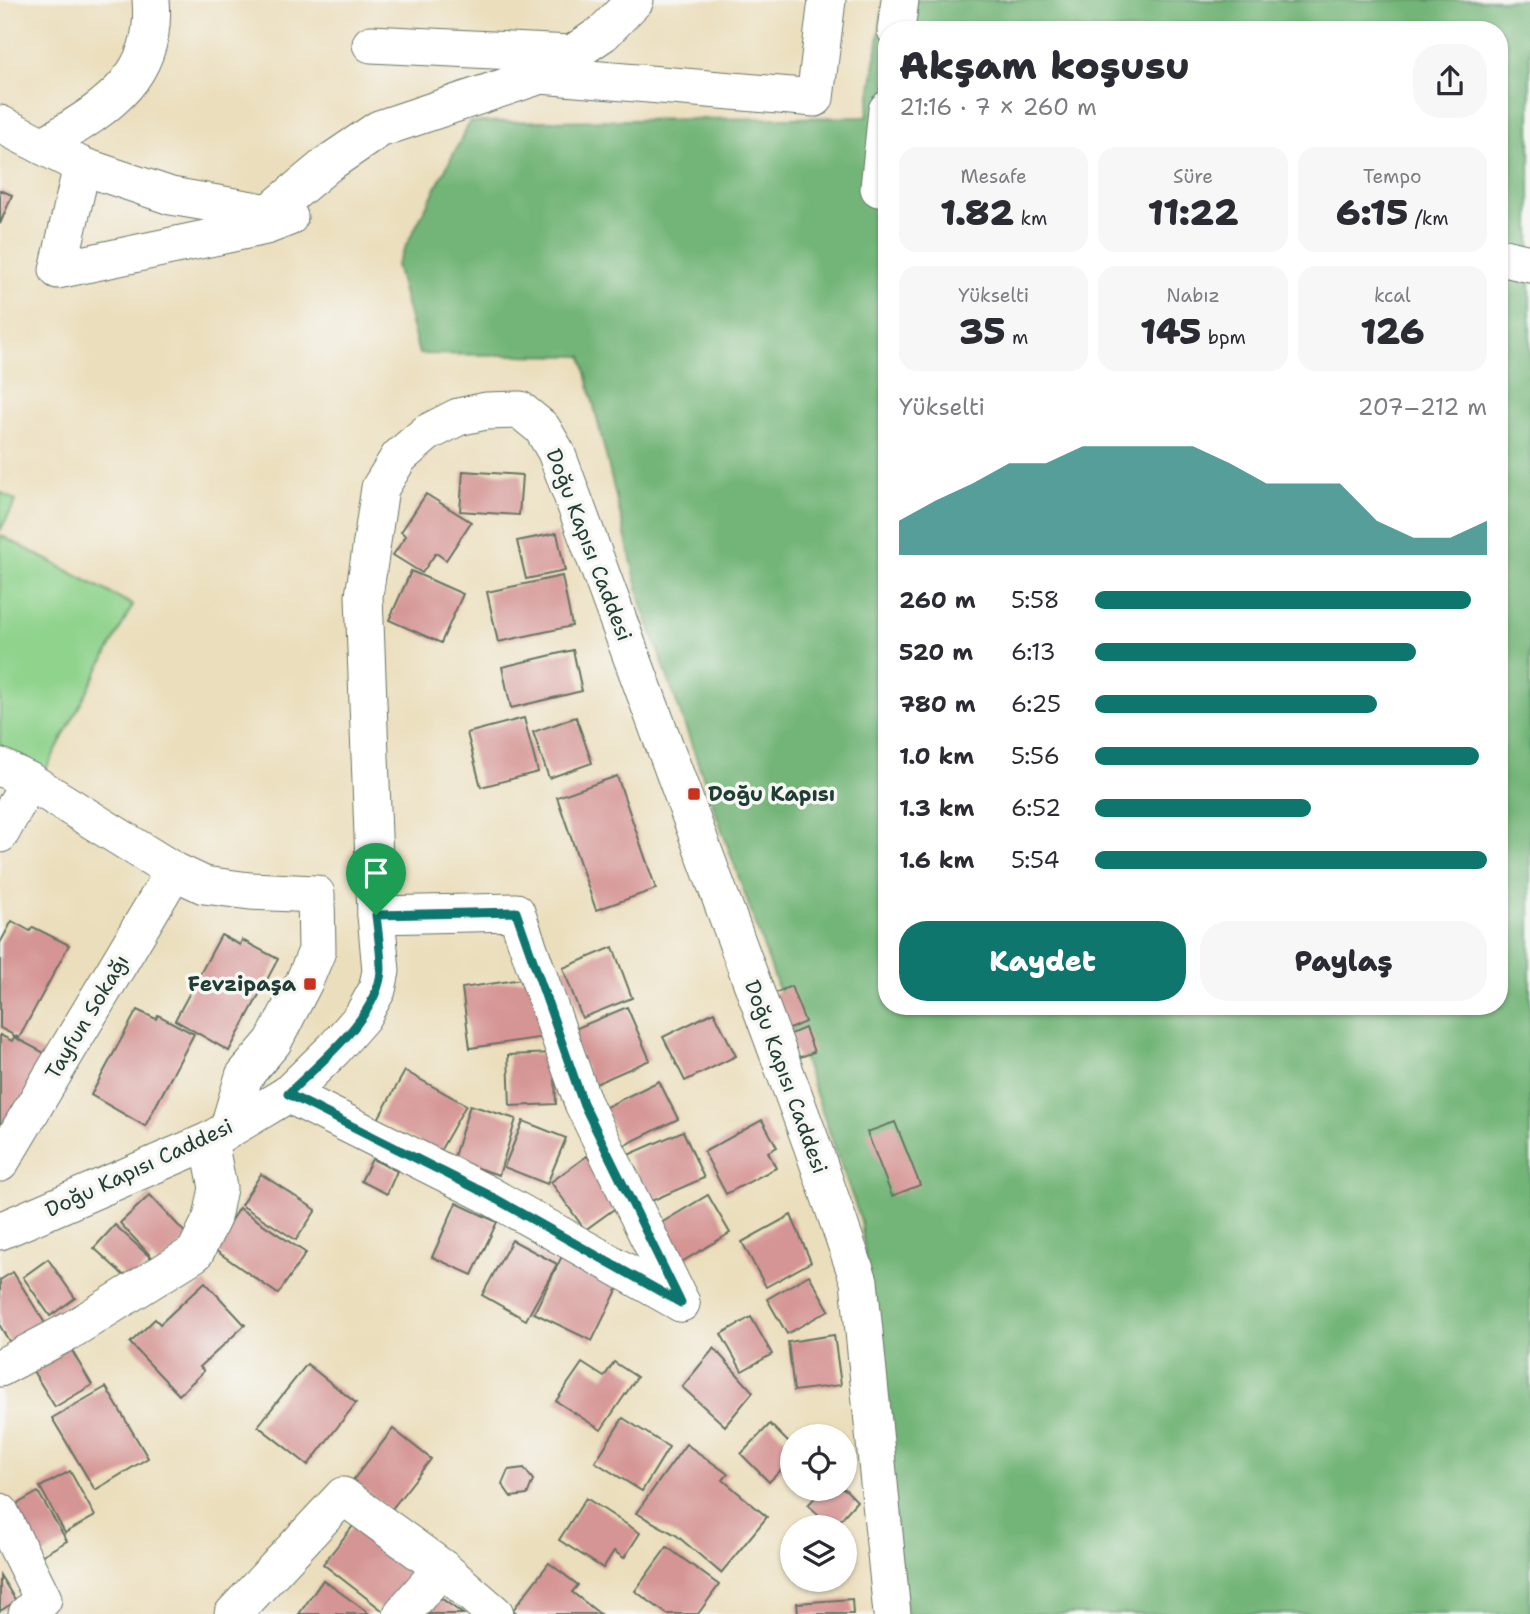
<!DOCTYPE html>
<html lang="tr">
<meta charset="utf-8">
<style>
:root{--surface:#fff;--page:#f7f7f7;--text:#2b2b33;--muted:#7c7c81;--accent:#0f766e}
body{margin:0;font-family:"Shantell Sans",sans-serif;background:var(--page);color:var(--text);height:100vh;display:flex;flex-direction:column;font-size:26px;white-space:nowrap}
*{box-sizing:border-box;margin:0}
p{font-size:23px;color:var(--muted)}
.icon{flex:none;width:38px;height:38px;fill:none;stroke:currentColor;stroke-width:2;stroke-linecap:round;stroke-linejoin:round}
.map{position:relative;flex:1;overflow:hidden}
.panel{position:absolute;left:878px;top:21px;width:630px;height:994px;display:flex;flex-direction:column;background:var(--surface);border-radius:28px;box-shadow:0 2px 5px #0004}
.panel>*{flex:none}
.controls{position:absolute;left:780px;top:1424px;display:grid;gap:14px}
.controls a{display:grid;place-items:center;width:77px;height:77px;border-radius:50%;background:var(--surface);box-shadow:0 2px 5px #0004;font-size:35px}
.pin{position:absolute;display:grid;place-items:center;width:60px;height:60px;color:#fff;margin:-72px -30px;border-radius:50% 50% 50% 0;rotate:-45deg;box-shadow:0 0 7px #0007}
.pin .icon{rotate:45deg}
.round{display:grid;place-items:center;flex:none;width:74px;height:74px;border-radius:28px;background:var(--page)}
.head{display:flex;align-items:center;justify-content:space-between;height:119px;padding:0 21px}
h1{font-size:38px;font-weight:800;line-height:52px}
.stats{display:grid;grid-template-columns:repeat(3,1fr);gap:10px;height:119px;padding:7px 21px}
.stats div{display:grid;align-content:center;border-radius:18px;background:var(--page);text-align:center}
.stats b{font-size:35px;font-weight:800}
.stats small{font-size:19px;font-weight:400}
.stats p{font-size:19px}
.chart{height:196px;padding:14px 21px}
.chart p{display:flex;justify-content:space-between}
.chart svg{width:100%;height:126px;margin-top:7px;fill:var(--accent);opacity:.7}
.action{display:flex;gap:14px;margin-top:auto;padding:14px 21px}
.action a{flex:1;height:80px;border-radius:28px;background:var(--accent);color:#fff;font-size:28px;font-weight:800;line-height:80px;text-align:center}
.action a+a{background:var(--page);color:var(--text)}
ul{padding:0 21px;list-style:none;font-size:23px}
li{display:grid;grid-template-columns:112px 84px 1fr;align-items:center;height:52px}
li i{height:18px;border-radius:9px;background:var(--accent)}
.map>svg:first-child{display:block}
</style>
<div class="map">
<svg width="1530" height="1614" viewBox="0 0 1530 1614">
<rect width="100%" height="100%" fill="#f6f6f2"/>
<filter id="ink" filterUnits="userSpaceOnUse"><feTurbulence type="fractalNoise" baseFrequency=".0143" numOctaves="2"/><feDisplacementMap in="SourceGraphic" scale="14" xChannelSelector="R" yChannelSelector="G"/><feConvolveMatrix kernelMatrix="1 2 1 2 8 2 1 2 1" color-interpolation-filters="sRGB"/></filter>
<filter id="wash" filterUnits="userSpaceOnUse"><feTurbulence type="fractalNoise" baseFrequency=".00686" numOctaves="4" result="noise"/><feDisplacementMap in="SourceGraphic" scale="28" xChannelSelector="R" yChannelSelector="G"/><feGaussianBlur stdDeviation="1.57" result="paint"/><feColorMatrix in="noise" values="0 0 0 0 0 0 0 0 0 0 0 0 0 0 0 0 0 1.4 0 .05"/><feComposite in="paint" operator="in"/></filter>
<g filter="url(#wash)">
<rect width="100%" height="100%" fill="#ebdebc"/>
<g fill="#8fd38c" stroke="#578860" stroke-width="2">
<polygon points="0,492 16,501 0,531"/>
<polygon points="0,535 133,605 46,769 0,745"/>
</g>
<path fill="#73b578" stroke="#497956" stroke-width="2" fill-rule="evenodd" d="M 884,0 L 1530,0 L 1530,1614 L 906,1614 L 861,1221 L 642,605 L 582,356 L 419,354 L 396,265 L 470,122 L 867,117 ZM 887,30 L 1500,30 L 1500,1006 L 887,1006 Z"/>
<g id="blocks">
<g fill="#d59594">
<polygon points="0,190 12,195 0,224"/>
<polygon points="463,471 522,475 519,515 460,511"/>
<polygon points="426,494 471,522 446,560 436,553 422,573 393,555 406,536 401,532"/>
<polygon points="557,533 565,571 526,579 517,541"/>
<polygon points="411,571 463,594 441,643 389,620"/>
<polygon points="562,576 572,626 498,642 487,592"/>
<polygon points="573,650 582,691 511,708 502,667"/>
<polygon points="576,717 592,763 549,778 533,732"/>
<polygon points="524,718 538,772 481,787 467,733"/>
<polygon points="617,776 656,889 596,910 557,797"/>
<polygon points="12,921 30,931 33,927 69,945 19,1038 0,1028 0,943"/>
<polygon points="221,935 240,945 242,940 278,959 229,1051 175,1020"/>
<polygon points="613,947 632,998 582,1018 563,968"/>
<polygon points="536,977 545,1037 470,1048 462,988"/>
<polygon points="791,986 805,1022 787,1030 773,994"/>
<polygon points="627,1007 650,1060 593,1085 570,1031"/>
<polygon points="137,1010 156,1019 158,1015 194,1034 145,1126 91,1095"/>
<polygon points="714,1012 736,1056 685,1081 663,1037"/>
<polygon points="805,1028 814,1052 798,1058 788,1035"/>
<polygon points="0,1035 12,1041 14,1037 50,1056 0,1149"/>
<polygon points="554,1053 556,1104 510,1106 508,1055"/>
<polygon points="405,1071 466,1105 439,1153 378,1119"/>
<polygon points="659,1081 678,1119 623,1146 604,1108"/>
<polygon points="470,1105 516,1119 499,1175 453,1160"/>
<polygon points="762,1120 777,1147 768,1152 776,1168 726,1194 704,1152"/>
<polygon points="523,1121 566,1138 547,1184 504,1167"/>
<polygon points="895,1122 920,1185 892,1196 867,1132"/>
<polygon points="683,1131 704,1178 649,1202 628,1155"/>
<polygon points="587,1156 621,1204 585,1230 551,1182"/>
<polygon points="372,1159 397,1171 387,1194 361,1181"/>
<polygon points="261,1174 316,1210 296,1240 241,1205"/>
<polygon points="150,1195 189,1237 159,1265 120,1223"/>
<polygon points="708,1195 730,1233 678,1264 656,1226"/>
<polygon points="456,1203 497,1222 472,1275 432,1257"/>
<polygon points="239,1208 306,1253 278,1294 212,1248"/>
<polygon points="791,1215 811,1262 766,1287 742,1242"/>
<polygon points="115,1225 152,1259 131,1282 94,1248"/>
<polygon points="512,1240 557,1264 526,1320 482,1295"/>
<polygon points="565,1250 623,1278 592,1341 534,1313"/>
<polygon points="48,1259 75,1298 50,1316 23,1277"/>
<polygon points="13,1272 46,1325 12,1346 0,1326 0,1280"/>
<polygon points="809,1275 829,1310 787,1334 767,1299"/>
<polygon points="205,1282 245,1325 200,1367 204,1371 179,1395 130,1343 155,1319 160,1324"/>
<polygon points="751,1317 772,1354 742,1371 721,1334"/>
<polygon points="834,1335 841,1385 794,1391 788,1342"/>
<polygon points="68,1344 92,1385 55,1407 30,1366"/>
<polygon points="714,1348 753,1392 725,1426 682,1387"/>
<polygon points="614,1362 637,1377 601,1430 556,1401 582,1363 604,1377"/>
<polygon points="307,1364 356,1403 308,1465 258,1426"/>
<polygon points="106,1387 148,1458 95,1490 52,1418"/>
<polygon points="623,1418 669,1447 642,1491 595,1462"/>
<polygon points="770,1424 793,1447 793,1458 769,1482 741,1454"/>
<polygon points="393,1429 431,1459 391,1510 353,1480"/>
<polygon points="686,1444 728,1474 723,1480 767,1517 721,1573 676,1535 636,1513"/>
<polygon points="524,1468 533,1480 527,1495 511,1497 502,1484 508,1470"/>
<polygon points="70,1471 95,1516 65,1533 40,1487"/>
<polygon points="823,1489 845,1489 857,1501 833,1528 808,1505"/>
<polygon points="38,1492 67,1541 32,1561 3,1512"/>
<polygon points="586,1498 640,1533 624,1558 614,1551 603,1568 559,1540"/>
<polygon points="357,1521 425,1574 387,1614 323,1564"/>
<polygon points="667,1547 719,1585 698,1614 667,1614 635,1591"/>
<polygon points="549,1563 578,1585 572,1592 600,1614 518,1614 513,1610"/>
<polygon points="0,1575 16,1601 0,1611"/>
<polygon points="323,1580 370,1614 299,1614"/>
<polygon points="431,1591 463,1614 415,1614"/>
<polygon points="852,1599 853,1614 798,1614 797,1603"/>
</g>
</g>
</g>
<g filter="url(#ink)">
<use href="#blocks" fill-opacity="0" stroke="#667564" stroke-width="2"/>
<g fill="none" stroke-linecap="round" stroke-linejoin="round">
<g stroke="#667564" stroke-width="39">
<g id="minor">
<polyline points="896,30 900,0"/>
<polyline points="371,44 571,54"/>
<polyline points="541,75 815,98 827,0"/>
<polyline points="887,110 879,188 887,188"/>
<polyline points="0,124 82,166 171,196 281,215"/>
<path d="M 43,146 C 103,109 158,80 151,0"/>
<polyline points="82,166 58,270 266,226 289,217"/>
<polyline points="269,213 329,163 379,129 541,75 603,33 635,0"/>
<polyline points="1500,257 1530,264"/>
<polyline points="0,767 29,781 174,871 204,885 250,891 316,894 317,951 304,982 273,1042 244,1076 228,1130"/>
<polyline points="0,834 29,781"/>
<polyline points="376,915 516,912 583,1103 681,1303"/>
<polyline points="288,1094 487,1194 681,1303"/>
<polyline points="0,1163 174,871"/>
<polyline points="0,1231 209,1141 248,1118 288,1094 334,1049 362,1017 377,990 381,971 376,915 364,596 380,488 399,457 427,433 458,417 486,411 520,410 542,428 556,452 812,1145 859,1281 892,1614"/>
<polyline points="0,1368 73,1329 195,1253 212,1218 218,1188 209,1141"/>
<polyline points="0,1512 43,1599 27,1614"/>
<polyline points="233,1614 343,1496 442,1568 495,1614"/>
<polyline points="402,1614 442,1568"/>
</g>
</g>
<use href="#minor" stroke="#fff" stroke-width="37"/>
</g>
</g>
<g fill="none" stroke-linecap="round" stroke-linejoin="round" filter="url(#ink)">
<g stroke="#fff" stroke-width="14">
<path id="route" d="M 516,912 L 583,1103 L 681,1303 L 487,1194 L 288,1094 C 319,1063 379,1016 381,970 C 381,952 378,933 376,915 Z"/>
</g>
<use href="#route" stroke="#0f766e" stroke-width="9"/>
</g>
<g fill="#c8321e" stroke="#f6f6f2" stroke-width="2.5">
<rect x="687" y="787" width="14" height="14" rx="3.5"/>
<rect x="303" y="977" width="14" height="14" rx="3.5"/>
</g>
<g text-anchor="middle" stroke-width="7" stroke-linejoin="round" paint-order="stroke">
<g font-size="21" fill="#1f3d34" stroke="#f6f6f2">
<text transform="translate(589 545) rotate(69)" y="7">Doğu Kapısı Caddesi</text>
<text transform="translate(87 1017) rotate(-59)" y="7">Tayfun Sokağı</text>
<text transform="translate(786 1077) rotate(70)" y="7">Doğu Kapısı Caddesi</text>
<text transform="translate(139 1168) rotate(-25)" y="7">Doğu Kapısı Caddesi</text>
</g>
<g font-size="21" font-weight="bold" fill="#1f3d34" stroke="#f6f6f2" text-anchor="start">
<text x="708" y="801">Doğu Kapısı</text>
<text x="296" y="991" text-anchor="end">Fevzipaşa</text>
</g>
</g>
</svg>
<div class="controls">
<a><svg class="icon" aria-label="locate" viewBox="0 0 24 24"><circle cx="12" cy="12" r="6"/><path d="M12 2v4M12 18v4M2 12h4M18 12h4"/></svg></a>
<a><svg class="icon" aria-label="layers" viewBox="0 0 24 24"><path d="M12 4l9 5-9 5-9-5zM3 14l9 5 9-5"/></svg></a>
</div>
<div class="pin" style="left:376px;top:915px;background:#1e9e55"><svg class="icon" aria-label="arrive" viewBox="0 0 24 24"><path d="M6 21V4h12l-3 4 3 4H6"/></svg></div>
<section class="panel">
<div class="head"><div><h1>Akşam koşusu</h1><p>21:16 · 7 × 260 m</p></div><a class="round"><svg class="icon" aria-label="share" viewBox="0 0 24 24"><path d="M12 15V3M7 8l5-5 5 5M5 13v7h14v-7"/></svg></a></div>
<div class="stats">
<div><p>Mesafe</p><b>1.82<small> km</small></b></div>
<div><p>Süre</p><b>11:22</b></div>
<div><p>Tempo</p><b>6:15<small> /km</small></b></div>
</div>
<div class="stats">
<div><p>Yükselti</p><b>35<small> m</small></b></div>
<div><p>Nabız</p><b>145<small> bpm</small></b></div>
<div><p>kcal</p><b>126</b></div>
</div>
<div class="chart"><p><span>Yükselti</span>207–212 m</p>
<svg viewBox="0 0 160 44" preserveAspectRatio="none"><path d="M0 44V32L10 25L20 19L30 12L40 12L50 6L60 6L70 6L80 6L90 12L100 19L110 19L120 19L130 32L140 38L150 38L160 32V44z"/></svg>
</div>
<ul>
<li><b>260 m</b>5:58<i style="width:96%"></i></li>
<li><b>520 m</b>6:13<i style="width:82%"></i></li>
<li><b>780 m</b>6:25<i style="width:72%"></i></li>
<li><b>1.0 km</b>5:56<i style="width:98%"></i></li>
<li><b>1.3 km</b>6:52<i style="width:55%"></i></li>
<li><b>1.6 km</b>5:54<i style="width:100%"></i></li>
</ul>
<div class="action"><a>Kaydet</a><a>Paylaş</a></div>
</section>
</div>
